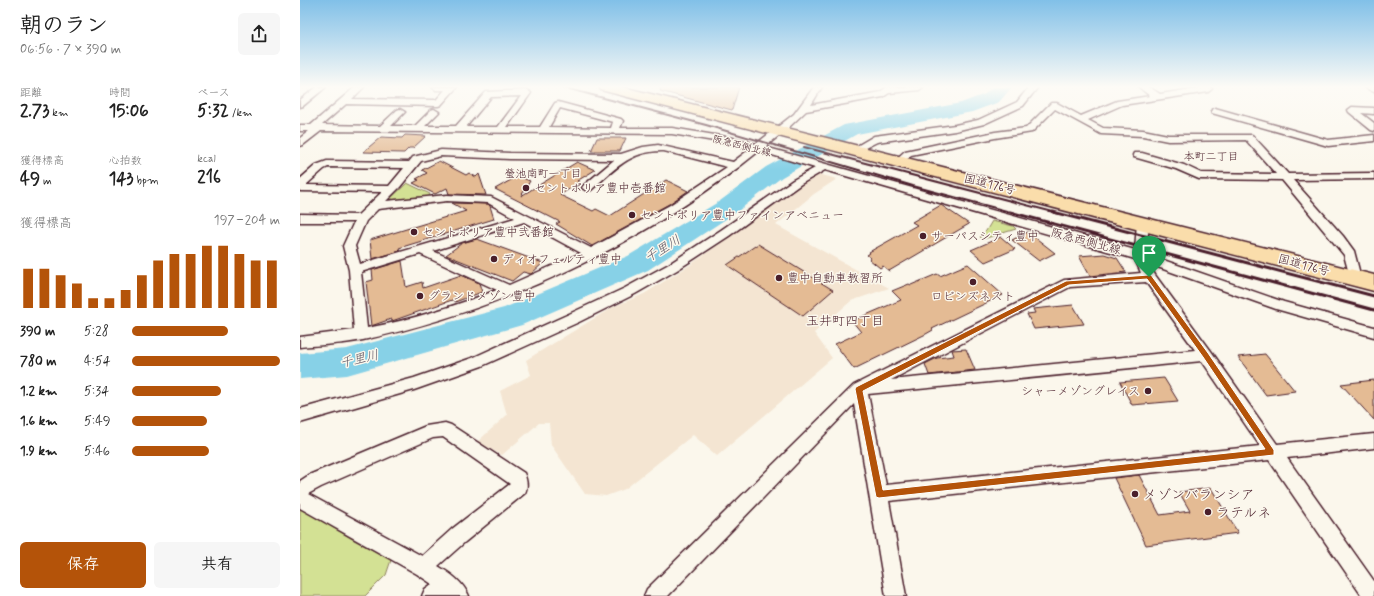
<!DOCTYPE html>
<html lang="ja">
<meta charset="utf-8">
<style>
:root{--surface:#fff;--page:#f6f6f6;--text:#222;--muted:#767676;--accent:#b45309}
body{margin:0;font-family:Mynerve,"Klee One",sans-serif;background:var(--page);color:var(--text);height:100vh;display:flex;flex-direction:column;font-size:15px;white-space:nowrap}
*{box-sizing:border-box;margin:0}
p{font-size:13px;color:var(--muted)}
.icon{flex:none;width:22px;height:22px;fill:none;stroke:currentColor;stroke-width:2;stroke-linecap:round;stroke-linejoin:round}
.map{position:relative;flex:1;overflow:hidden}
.details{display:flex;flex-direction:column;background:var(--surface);width:300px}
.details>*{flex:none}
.pin{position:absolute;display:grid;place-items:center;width:34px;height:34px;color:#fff;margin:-41px -17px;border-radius:50% 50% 50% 0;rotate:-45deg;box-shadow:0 0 4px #0007}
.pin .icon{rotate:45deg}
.round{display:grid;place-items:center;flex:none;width:42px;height:42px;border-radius:6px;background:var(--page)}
.overview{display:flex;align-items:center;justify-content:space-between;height:68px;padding:0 20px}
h1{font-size:22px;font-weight:700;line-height:30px}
.stats{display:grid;grid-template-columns:repeat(3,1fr);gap:6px;height:68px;padding:4px 20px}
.stats div{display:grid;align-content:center}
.stats b{font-size:17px;font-weight:700}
.stats small{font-size:11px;font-weight:400}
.stats p{font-size:11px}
.chart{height:112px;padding:8px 20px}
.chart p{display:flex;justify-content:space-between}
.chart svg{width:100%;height:72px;margin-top:4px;stroke:var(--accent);stroke-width:6}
.action{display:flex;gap:8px;margin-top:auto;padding:8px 20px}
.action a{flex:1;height:46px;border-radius:6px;background:var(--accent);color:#fff;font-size:16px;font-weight:700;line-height:46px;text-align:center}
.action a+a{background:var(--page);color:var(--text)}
ul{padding:0 20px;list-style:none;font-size:13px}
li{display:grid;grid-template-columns:64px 48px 1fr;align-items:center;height:30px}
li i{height:10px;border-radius:5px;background:var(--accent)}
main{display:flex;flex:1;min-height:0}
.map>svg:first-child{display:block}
</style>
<main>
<section class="details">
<div class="overview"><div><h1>朝のラン</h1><p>06:56 · 7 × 390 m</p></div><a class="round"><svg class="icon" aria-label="share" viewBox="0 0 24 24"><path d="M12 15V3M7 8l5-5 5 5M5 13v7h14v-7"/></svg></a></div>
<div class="stats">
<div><p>距離</p><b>2.73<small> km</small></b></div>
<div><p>時間</p><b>15:06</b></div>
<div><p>ペース</p><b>5:32<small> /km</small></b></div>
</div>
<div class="stats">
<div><p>獲得標高</p><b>49<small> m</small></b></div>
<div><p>心拍数</p><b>143<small> bpm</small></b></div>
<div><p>kcal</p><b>216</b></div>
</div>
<div class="chart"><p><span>獲得標高</span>197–204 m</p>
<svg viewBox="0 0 160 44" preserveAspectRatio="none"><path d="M5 44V20M15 44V20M25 44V24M35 44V29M45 44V38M55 44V38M65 44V33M75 44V24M85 44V15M95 44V11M105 44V11M115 44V6M125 44V6M135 44V11M145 44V15M155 44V15"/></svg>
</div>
<ul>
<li><b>390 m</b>5:28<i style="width:65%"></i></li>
<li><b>780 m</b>4:54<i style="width:100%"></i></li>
<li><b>1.2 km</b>5:34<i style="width:60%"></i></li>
<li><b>1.6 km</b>5:49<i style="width:51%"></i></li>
<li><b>1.9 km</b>5:46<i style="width:52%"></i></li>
</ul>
<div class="action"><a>保存</a><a>共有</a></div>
</section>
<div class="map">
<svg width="1074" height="596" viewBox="0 0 1074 596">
<rect width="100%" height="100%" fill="#fbf7ec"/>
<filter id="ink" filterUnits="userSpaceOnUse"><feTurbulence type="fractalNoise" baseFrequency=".025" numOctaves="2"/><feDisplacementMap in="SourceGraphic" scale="8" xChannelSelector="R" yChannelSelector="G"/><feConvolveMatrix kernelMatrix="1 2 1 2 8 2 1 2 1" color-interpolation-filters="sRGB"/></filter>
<g filter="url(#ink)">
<polygon fill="#f4e5d2" points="518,174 537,179 514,194 476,225 589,288 551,301 514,333 532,358 417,456 393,435 325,489 306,496 285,494 251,445 249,423 239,423 202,455 177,442 207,415 200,391 231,375 226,360 313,307 344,294 390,265 462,213 493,188"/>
<g fill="#d3e194" stroke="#8e8060">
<polygon points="107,183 130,194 128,198 95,201 91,198"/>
<polygon points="692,221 713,226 716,229 683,239 680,237 686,231"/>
<polygon points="0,508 54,540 91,560 86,575 65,596 0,596"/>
</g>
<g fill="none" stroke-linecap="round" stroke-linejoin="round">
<polygon fill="#87d1e7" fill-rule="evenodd" points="692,87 712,87 699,102 672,112 557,134 482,177 438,211 348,270 222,325 47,375 0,379 0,353 47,349 204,308 328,256 420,201 466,167 544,125 661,103 685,94"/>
</g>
<g fill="#e4bb94" stroke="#4a1f2b">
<polygon points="361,87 439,87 432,110 360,91"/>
<polygon points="105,135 126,136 113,148 109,148 104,153 63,152 81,137 102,138"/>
<polygon points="297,138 326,138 320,151 291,151"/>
<polygon points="139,161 166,175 169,173 176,177 179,174 186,195 149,194 147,188 135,194 113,183 119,180 116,179 127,173 122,170"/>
<polygon points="277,162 295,170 277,181 280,182 260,195 293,211 296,209 310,216 366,180 388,191 369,204 292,246 256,224 260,222 195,189 218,176 230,181 221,196"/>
<polygon points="152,203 188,204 190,206 194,219 99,248 100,251 72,259 70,240 166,211"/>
<polygon points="641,205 669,224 589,271 583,266 580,268 569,259 571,258 567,255 570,253 569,252 617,225 612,222"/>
<polygon points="728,232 755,253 739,261 712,240"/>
<polygon points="701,237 715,249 685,262 671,250"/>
<polygon points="177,239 243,263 231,274 223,272 212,281 146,255 162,243"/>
<polygon points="458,244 533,290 503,316 427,265"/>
<polygon points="804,254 817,258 826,272 790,276 779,256"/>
<polygon points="102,261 106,287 122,282 123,288 161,275 179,283 182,292 155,302 155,299 92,321 91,319 71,326 66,282 73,280 72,270"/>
<polygon points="668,264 703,295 632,329 633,330 626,334 554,369 535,344 561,332 552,321 601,300 592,291 609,284 611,285 637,274 640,276"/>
<polygon points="773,305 784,324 734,329 727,314 735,313 733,309"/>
<polygon points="666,349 675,370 629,375 625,364 637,358 654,356 652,350"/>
<polygon points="965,354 995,391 966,395 938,357"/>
<polygon points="864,378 878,401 832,405 820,382"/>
<polygon points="1074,380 1074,420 1041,384"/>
<polygon points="839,475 860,515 890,511 879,492 911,488 938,533 846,545 814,478"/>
</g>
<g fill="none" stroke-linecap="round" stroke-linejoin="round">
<g stroke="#4a1f2b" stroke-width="3">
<g id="street">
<polygon points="17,87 26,87 3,106 0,107 0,100"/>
<path d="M 55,87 L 64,87 L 52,99 L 136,100 L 145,90 L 136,90 L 132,87 L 157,87 L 141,105 L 138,106 L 46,104 L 22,125 L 80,126 L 97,110 L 100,109 L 105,112 L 91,126 L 115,126 L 131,110 L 134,109 L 139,112 L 125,126 L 156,126 L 186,92 L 227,90 L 231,93 L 207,127 L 240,127 L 255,103 L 258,102 L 321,119 L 323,121 L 320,128 L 372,128 L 433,138 L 456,144 L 494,114 L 514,87 L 522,87 L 511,105 L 580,92 L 587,87 L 623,87 L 619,90 L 589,93 L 583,97 L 506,111 L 487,129 L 465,147 L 835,250 L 837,223 L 839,220 L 847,220 L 849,223 L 846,254 L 984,302 L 1074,327 L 1074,337 L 976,309 L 849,264 L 855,275 L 911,351 L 977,444 L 1074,434 L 1074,448 L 987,458 L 1074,581 L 1074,596 L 1062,596 L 969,460 L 589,501 L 606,596 L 586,596 L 554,404 L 368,596 L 344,596 L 347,589 L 554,385 L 764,280 L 841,273 L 835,259 L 525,170 L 501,184 L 429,236 L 377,270 L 335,294 L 279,322 L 182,366 L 114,390 L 0,423 L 0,409 L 114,378 L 172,358 L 269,314 L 325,288 L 369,264 L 421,230 L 493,180 L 515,168 L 459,151 C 346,243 206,309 63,340 C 43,344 21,345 0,347 L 0,337 L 54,330 L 49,270 L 43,246 L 54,222 L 0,222 L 0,214 L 58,215 L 82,192 L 0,191 L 0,179 L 16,165 L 27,161 L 109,162 L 113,157 L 141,150 L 210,153 L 321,154 L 343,147 L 358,145 L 433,162 L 450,149 L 432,144 L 372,134 L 21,131 L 3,145 L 0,146 L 0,138 L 9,131 L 0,131 L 0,125 L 11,125 ZM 221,96 L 198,127 L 166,127 L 191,97 ZM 260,108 L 313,122 L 311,128 L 249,127 ZM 364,151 L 427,167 L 370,205 L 291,248 L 191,197 L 147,195 L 86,201 L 100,187 L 121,161 L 141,156 L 210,159 L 314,160 L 283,186 L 282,188 L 287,191 L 291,190 C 314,170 330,150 364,151 ZM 28,167 L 104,168 L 89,186 L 6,185 L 24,169 ZM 147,201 L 188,203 L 215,218 L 60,264 L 55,246 L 66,221 L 78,209 ZM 224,222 L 281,253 L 209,285 L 133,251 ZM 120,254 L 197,290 C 155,306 111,320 67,328 L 61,272 ZM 846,282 L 895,350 L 591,380 L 770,287 ZM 902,361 L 960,446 L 586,485 L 568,394 Z"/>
<polygon points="729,87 738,87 723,106 684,124 655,131 577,142 555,153 550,150 574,136 655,125 678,120 717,102"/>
<polygon points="839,87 849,87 860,94 904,87 911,87 912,89 908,92 822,105 788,120 803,128 843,130 868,135 952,135 988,174 1074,173 1074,179 993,180 1043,236 1054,251 1061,278 1059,281 1055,282 1051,281 1044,255 982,180 899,179 876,169 834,157 833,155 834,153 842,153 884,165 901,173 976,174 946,140 868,141 843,136 801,134 755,109 732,132 695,138 611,155 603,163 599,164 594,161 605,151 695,132 726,128 751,103 757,103 781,116 817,101 850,96"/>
<polygon points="1064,87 1074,87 1074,92"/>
<polygon points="1052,107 1074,108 1074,114 1061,113 1074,123 1074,131 1071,130 1049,112 1048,110"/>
<polygon points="915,108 1028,140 1074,135 1074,141 1028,146 912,113 911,111"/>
<path d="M 145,423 L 151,425 L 224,473 C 227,481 228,486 225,493 L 165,542 L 138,566 C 151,574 163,582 169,596 L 122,596 L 125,589 L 132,584 L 117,574 L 0,508 L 0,481 L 9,475 L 126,426 ZM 143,437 L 210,484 L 152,529 L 122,556 L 8,494 L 21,487 L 133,438 Z"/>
</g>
</g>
<g stroke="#4a1f2b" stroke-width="3">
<polygon id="highway" points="299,87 323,87 1074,275 1074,291 301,90"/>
</g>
<use href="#street" fill="#fbf7ec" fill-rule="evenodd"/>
<use href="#highway" fill="#faddab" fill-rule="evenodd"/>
<g stroke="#4a1f2b" stroke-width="2">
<polyline points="262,87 406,125 613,186 714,213"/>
<polyline points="504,147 757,213"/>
</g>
<g stroke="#4a1f2b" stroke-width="3">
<polyline points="710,212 1074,310"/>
<polyline points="753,212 1074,296"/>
</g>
</g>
</g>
<linearGradient id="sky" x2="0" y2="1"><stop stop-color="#81c0e8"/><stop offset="0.51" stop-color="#fdfbf6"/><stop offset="1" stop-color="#fdfbf6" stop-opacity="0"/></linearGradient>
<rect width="1074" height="170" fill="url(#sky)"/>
<path fill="#b45309" stroke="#fff" fill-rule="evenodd" d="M 849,275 L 851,275 L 908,353 L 974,450 L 974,455 L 579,498 L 576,497 L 555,389 L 556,387 L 766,281 ZM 847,279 L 903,357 L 965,449 L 583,490 L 563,391 L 769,285 Z"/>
<g fill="#4a1f2b" stroke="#fbf7ec" stroke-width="1.5">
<circle cx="226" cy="188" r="4"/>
<circle cx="332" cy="215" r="4"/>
<circle cx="114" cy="232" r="4"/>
<circle cx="623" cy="236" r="4"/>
<circle cx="194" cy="259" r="4"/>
<circle cx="479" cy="278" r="4"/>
<circle cx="673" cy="282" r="4"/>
<circle cx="120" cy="296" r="4"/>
<circle cx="848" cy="391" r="4"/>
<circle cx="835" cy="494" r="4"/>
<circle cx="908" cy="512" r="4"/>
</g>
<g text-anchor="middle" stroke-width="3" stroke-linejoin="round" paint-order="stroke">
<g font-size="10" fill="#4a1f2b" stroke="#fbf7ec">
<text transform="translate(442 145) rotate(14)" y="4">阪急西側北線</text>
</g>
<g font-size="11" fill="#4a1f2b" stroke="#fbf7ec">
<text x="911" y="160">本町二丁目</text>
<text x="243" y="177">螢池南町一丁目</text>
</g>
<g font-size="12" fill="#4a1f2b" stroke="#fbf7ec">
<text transform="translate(690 184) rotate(14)" y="4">国道176号</text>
<text transform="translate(786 241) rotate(15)" y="4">阪急西側北線</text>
<text transform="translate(1004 265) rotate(15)" y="4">国道176号</text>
</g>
<g font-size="12" fill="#4a1f2b" stroke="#fbf7ec" text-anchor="start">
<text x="234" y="192">セントポリア豊中壱番館</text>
<text x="340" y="219">セントポリア豊中ファインアベニュー</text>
<text x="122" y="236">セントポリア豊中弐番館</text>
<text x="631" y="240">サーパスシティ豊中</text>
<text x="202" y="263">ディオフェルティ豊中</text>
<text x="487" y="282">豊中自動車教習所</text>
<text x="128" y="300">グランドメゾン豊中</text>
<text x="673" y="300" text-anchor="middle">ロビンズネスト</text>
<text x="840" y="395" text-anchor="end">シャーメゾングレイス</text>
</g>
<g font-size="13" font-style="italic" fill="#5c5463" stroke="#fbf7ec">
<text transform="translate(362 248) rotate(-32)" y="5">千里川</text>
<text transform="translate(59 358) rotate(-13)" y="5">千里川</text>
</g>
<g font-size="13" fill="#4a1f2b" stroke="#fbf7ec">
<text x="545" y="325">玉井町四丁目</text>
</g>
<g font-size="14" fill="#4a1f2b" stroke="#fbf7ec" text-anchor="start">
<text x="843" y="499">メゾンバランシア</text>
<text x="916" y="517">ラテルネ</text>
</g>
</g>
</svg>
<div class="pin" style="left:849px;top:277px;background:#1e9e55"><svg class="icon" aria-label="arrive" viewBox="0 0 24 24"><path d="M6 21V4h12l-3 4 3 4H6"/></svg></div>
</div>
</main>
